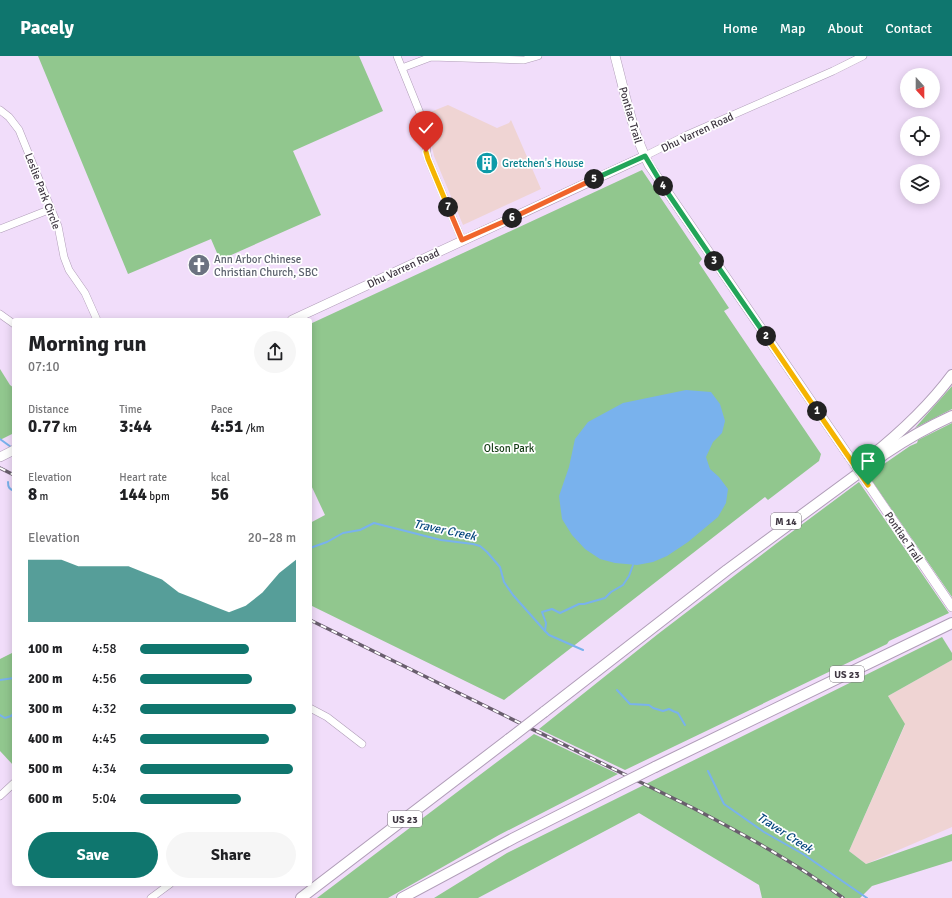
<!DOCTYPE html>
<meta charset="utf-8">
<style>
:root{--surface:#fff;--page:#f6f6f6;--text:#202124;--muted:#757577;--accent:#0f766e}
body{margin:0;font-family:Signika,sans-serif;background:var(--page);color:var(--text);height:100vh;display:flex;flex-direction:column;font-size:15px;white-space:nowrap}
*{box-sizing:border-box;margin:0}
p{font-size:13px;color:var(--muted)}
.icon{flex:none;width:22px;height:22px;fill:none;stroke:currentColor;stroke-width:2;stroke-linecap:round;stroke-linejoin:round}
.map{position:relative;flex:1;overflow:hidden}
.drawer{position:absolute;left:12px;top:262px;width:300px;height:568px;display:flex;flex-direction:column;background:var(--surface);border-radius:4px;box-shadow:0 2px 10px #0003}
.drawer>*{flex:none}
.needle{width:26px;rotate:159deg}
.tools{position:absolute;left:900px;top:12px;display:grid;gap:8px}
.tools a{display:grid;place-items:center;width:40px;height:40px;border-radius:50%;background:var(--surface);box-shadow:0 2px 10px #0003;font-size:20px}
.pin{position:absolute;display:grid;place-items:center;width:34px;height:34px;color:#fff;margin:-41px -17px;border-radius:50% 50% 50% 0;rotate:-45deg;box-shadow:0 0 4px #0007}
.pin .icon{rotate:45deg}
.km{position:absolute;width:20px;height:20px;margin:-10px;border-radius:50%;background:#222;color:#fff;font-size:11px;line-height:20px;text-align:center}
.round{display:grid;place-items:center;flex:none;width:42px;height:42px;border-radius:21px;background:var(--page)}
.head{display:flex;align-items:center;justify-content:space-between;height:68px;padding:0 16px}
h1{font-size:22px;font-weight:700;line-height:30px}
.metrics{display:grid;grid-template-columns:repeat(3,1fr);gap:6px;height:68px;padding:4px 16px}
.metrics div{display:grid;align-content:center}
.metrics b{font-size:17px;font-weight:700}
.metrics small{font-size:11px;font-weight:400}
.metrics p{font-size:11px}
.chart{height:112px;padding:8px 16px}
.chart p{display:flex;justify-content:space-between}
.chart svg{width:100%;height:72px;margin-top:4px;fill:var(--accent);opacity:.7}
.primary-button{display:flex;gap:8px;margin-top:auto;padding:8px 16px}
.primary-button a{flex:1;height:46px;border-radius:24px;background:var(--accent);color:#fff;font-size:16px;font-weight:700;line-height:46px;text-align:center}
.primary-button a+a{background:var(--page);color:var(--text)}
ul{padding:0 16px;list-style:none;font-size:13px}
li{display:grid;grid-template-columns:64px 48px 1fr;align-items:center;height:30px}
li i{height:10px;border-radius:5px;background:var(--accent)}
header{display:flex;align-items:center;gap:24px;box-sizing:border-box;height:56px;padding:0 20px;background:var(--accent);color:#fff}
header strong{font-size:19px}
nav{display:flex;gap:22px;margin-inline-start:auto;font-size:14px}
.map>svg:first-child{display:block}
</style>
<header>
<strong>Pacely</strong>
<nav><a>Home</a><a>Map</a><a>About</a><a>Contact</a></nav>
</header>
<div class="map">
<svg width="952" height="842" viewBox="0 0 952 842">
<rect width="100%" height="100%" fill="#f1ddfa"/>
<g fill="#efd4d3">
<polygon points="448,49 497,72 509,67 511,64 541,133 463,169 434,100 432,91 433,76 431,66 428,57"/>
<polygon points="952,604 952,771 866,808 849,795 905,669 888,640"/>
</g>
<g fill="#91c78e">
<polygon points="38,0 359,0 383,55 293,95 321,159 220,204 211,183 128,218"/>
<polygon points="642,114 702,203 699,207 729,252 724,255 821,398 819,405 768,444 765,441 504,644 310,549 310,467 325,459 310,427 310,268"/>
<polygon points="0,313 10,329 14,332 14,377 0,384"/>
<polygon points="952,330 952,353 915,372"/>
<polygon points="952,367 952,541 868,419 910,390 917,387 918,384"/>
<polygon points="859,426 949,557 889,585 887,588 625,714 539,673 658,578 777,487"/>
<polygon points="942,581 952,597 952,604 888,640 905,668 849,795 866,808 952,778 952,805 872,830 860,842 762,842 759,829 639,757 478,842 434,842 507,797"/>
<polygon points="14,596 14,710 0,695 0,603"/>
<polygon points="534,678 618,718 499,779 388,842 317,842"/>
</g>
<polygon fill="#79b2ed" points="686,334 711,336 720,348 725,365 722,377 713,386 706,401 710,413 719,421 728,433 726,447 718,461 688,486 667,500 653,506 637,509 615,507 600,503 585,493 572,479 562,463 559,440 569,411 575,383 588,366 623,347"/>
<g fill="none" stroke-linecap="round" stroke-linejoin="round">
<g stroke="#79b2ed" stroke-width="2">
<polyline points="0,383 11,391"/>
<path d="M 8,426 C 8,431 9,433 14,435"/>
<polyline points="310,492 327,486 343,477 360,474 374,467 441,484 473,488 480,490 487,496 500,511 504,526 513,539 545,575 549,579 583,594"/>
<polyline points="545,575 546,567 542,556 552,553 560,557 579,548 584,548 605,542 611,536 623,529 629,520 633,509"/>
<polyline points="0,624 14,622"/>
<polyline points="617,634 630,648 649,649 653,652 663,655 669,653 673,655 678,657 685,669"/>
<polyline points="0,659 5,662 11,660 14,657"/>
<polyline points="708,715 724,748 764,776 803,798 867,842"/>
</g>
<g stroke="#b09db8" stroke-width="8">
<g id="minor">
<path d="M 397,0 L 424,67 C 427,79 425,91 428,103 L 462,184"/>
<polyline points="402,12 431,1 524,4 538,0"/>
<polyline points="0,54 9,61 19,74 58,170 64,201 69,214 85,237 97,264"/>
<polyline points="645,100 687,79 833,15 863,0"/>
<polyline points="0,173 51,153"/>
<polyline points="0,258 14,268"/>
<polyline points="310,652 327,661 362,688"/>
<polyline points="0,740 14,727"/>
<polyline points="151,842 170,828"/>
</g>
</g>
<g stroke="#b09db8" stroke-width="10">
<g id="major">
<path d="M 615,0 C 625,37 632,75 649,109 L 848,399"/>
<polyline points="292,264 645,100"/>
<polyline points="0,401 14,394"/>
<polyline points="869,429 952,551"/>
</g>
</g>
<g stroke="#b09db8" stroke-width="12">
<g id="highway">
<path d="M 870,401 C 900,377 929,350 952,319"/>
<path d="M 544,656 L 727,514 L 886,397 C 907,383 928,371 952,360"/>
<polyline points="655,711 952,567"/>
<polyline points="301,842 509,683"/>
<polyline points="402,842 514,782 611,733"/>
</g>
</g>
<use href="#minor" stroke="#fff" stroke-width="7"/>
<use href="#major" stroke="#fff" stroke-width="9"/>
<use href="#highway" stroke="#fff" stroke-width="10"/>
<g stroke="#695e6d" stroke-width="3.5">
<g id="rail">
<polyline points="0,412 14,419"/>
<path d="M 310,564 L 693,752 C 745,779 796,807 843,842"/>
</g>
</g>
<use href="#rail" stroke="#fff" stroke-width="2" stroke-dasharray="6" stroke-linecap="butt"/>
<g stroke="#b09db8" stroke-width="10" stroke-linecap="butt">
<polyline id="major-bridge" points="848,399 869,429"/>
</g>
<g stroke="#b09db8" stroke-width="12" stroke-linecap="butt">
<g id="highway-bridge">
<polyline points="509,683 544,656"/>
<polyline points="611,733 655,711"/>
</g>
</g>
<use href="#major-bridge" stroke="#fff" stroke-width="9"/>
<use href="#highway-bridge" stroke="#fff" stroke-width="10"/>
</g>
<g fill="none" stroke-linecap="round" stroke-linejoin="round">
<g stroke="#fff" stroke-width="8">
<polyline id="split-1" points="817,355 868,429"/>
</g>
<g stroke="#fff" stroke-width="8">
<polyline id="split-2" points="766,280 817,355"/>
</g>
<g stroke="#fff" stroke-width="8">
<polyline id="split-3" points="714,205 766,280"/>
</g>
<g stroke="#fff" stroke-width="8">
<polyline id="split-4" points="663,130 714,205"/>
</g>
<g stroke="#fff" stroke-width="8">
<polyline id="split-5" points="594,123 645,100 663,130"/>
</g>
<g stroke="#fff" stroke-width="8">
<polyline id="split-6" points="512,162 594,123"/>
</g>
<g stroke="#fff" stroke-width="8">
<polyline id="split-7" points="448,151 462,184 512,162"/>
</g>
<g stroke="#fff" stroke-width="8">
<polyline id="split-8" points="426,96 428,103 448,151"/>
</g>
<use href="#split-1" stroke="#f5b400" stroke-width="5"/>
<use href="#split-2" stroke="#f5b400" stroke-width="5"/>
<use href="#split-3" stroke="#22a559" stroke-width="5"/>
<use href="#split-4" stroke="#22a559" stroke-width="5"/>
<use href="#split-5" stroke="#22a559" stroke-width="5"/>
<use href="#split-6" stroke="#f0652b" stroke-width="5"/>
<use href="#split-7" stroke="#f0652b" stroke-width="5"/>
<use href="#split-8" stroke="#f5b400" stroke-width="5"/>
</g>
<defs>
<g id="building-disc" transform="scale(1.15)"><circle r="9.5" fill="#0f9aa8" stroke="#fff"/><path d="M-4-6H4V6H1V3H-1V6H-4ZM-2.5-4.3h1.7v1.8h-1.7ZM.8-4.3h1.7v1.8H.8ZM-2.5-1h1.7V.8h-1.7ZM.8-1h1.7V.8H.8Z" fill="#fff"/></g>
<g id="church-disc" transform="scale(1.15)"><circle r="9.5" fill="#6b7280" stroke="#fff"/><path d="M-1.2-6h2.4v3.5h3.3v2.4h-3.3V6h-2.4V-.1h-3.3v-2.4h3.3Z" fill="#fff"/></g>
</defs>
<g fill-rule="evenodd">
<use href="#building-disc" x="487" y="107"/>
<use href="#church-disc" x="199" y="209"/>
</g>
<g text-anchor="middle" stroke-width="3.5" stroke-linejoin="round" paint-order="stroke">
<g fill="#fff" stroke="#79737b" stroke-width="1">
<rect x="771" y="457" width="30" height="16" rx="3"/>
<rect x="830" y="610" width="34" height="16" rx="3"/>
<rect x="388" y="755" width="34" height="16" rx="3"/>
</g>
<g font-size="10" font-weight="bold" fill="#3f3742">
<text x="786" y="469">M 14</text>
<text x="847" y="622">US 23</text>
<text x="405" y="767">US 23</text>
</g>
<g font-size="11" fill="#3f3742" stroke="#fff">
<text transform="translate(631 59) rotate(74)" y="4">Pontiac Trail</text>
<text transform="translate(697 76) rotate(-25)" y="4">Dhu Varren Road</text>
<text transform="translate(43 135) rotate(69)" y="4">Leslie Park Circle</text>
<text transform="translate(403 212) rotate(-25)" y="4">Dhu Varren Road</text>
<text transform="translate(904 481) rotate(56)" y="4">Pontiac Trail</text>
</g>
<g font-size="11" fill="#0d838f" stroke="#fff" text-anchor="start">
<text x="502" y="111">Gretchen's House</text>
</g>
<g font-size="11" fill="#5b616d" stroke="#fff" text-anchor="start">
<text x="214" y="207">Ann Arbor Chinese<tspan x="214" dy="13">Christian Church, SBC</tspan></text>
</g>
<g font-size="11" fill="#123b12" stroke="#fff">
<text x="509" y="396">Olson Park</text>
</g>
<g font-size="12" font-style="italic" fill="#07487e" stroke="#fff">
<text transform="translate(445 474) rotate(12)" y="4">Traver Creek</text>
<text transform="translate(785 777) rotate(33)" y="4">Traver Creek</text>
</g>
</g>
</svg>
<div class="tools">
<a><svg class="needle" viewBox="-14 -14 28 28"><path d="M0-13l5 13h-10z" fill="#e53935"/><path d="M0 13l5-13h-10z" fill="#757577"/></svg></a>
<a><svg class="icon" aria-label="locate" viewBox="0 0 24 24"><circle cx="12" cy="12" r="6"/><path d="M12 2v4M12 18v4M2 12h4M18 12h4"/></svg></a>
<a><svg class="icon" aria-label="layers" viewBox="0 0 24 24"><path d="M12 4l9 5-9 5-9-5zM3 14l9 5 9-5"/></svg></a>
</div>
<div class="pin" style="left:868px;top:429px;background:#1e9e55"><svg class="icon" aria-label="arrive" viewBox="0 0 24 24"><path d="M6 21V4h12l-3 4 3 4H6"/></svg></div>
<div class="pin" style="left:426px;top:96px;background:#d93025"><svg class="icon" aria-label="check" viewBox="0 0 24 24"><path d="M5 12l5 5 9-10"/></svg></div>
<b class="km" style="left:817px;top:355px">1</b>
<b class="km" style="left:766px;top:280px">2</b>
<b class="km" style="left:714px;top:205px">3</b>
<b class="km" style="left:663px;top:130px">4</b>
<b class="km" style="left:594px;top:123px">5</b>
<b class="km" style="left:512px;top:162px">6</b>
<b class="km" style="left:448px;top:151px">7</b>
<section class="drawer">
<div class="head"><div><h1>Morning run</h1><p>07:10</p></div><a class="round"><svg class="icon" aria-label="share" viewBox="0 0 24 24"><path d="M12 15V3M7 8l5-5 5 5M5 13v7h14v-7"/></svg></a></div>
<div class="metrics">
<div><p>Distance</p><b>0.77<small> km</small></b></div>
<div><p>Time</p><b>3:44</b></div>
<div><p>Pace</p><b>4:51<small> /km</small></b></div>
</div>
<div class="metrics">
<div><p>Elevation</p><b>8<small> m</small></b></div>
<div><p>Heart rate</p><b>144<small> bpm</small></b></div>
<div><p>kcal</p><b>56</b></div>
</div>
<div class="chart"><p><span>Elevation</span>20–28 m</p>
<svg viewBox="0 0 160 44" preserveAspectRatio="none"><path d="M0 44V6L10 6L20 6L30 10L40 10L50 10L60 10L70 14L80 18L90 26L100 30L110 34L120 38L130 34L140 26L150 14L160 6V44z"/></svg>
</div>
<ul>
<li><b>100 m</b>4:58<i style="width:70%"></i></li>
<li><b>200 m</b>4:56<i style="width:72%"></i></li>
<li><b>300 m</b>4:32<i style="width:100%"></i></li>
<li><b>400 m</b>4:45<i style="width:83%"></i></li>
<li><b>500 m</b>4:34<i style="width:98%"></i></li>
<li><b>600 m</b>5:04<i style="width:65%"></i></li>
</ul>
<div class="primary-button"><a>Save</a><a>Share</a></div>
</section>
</div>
